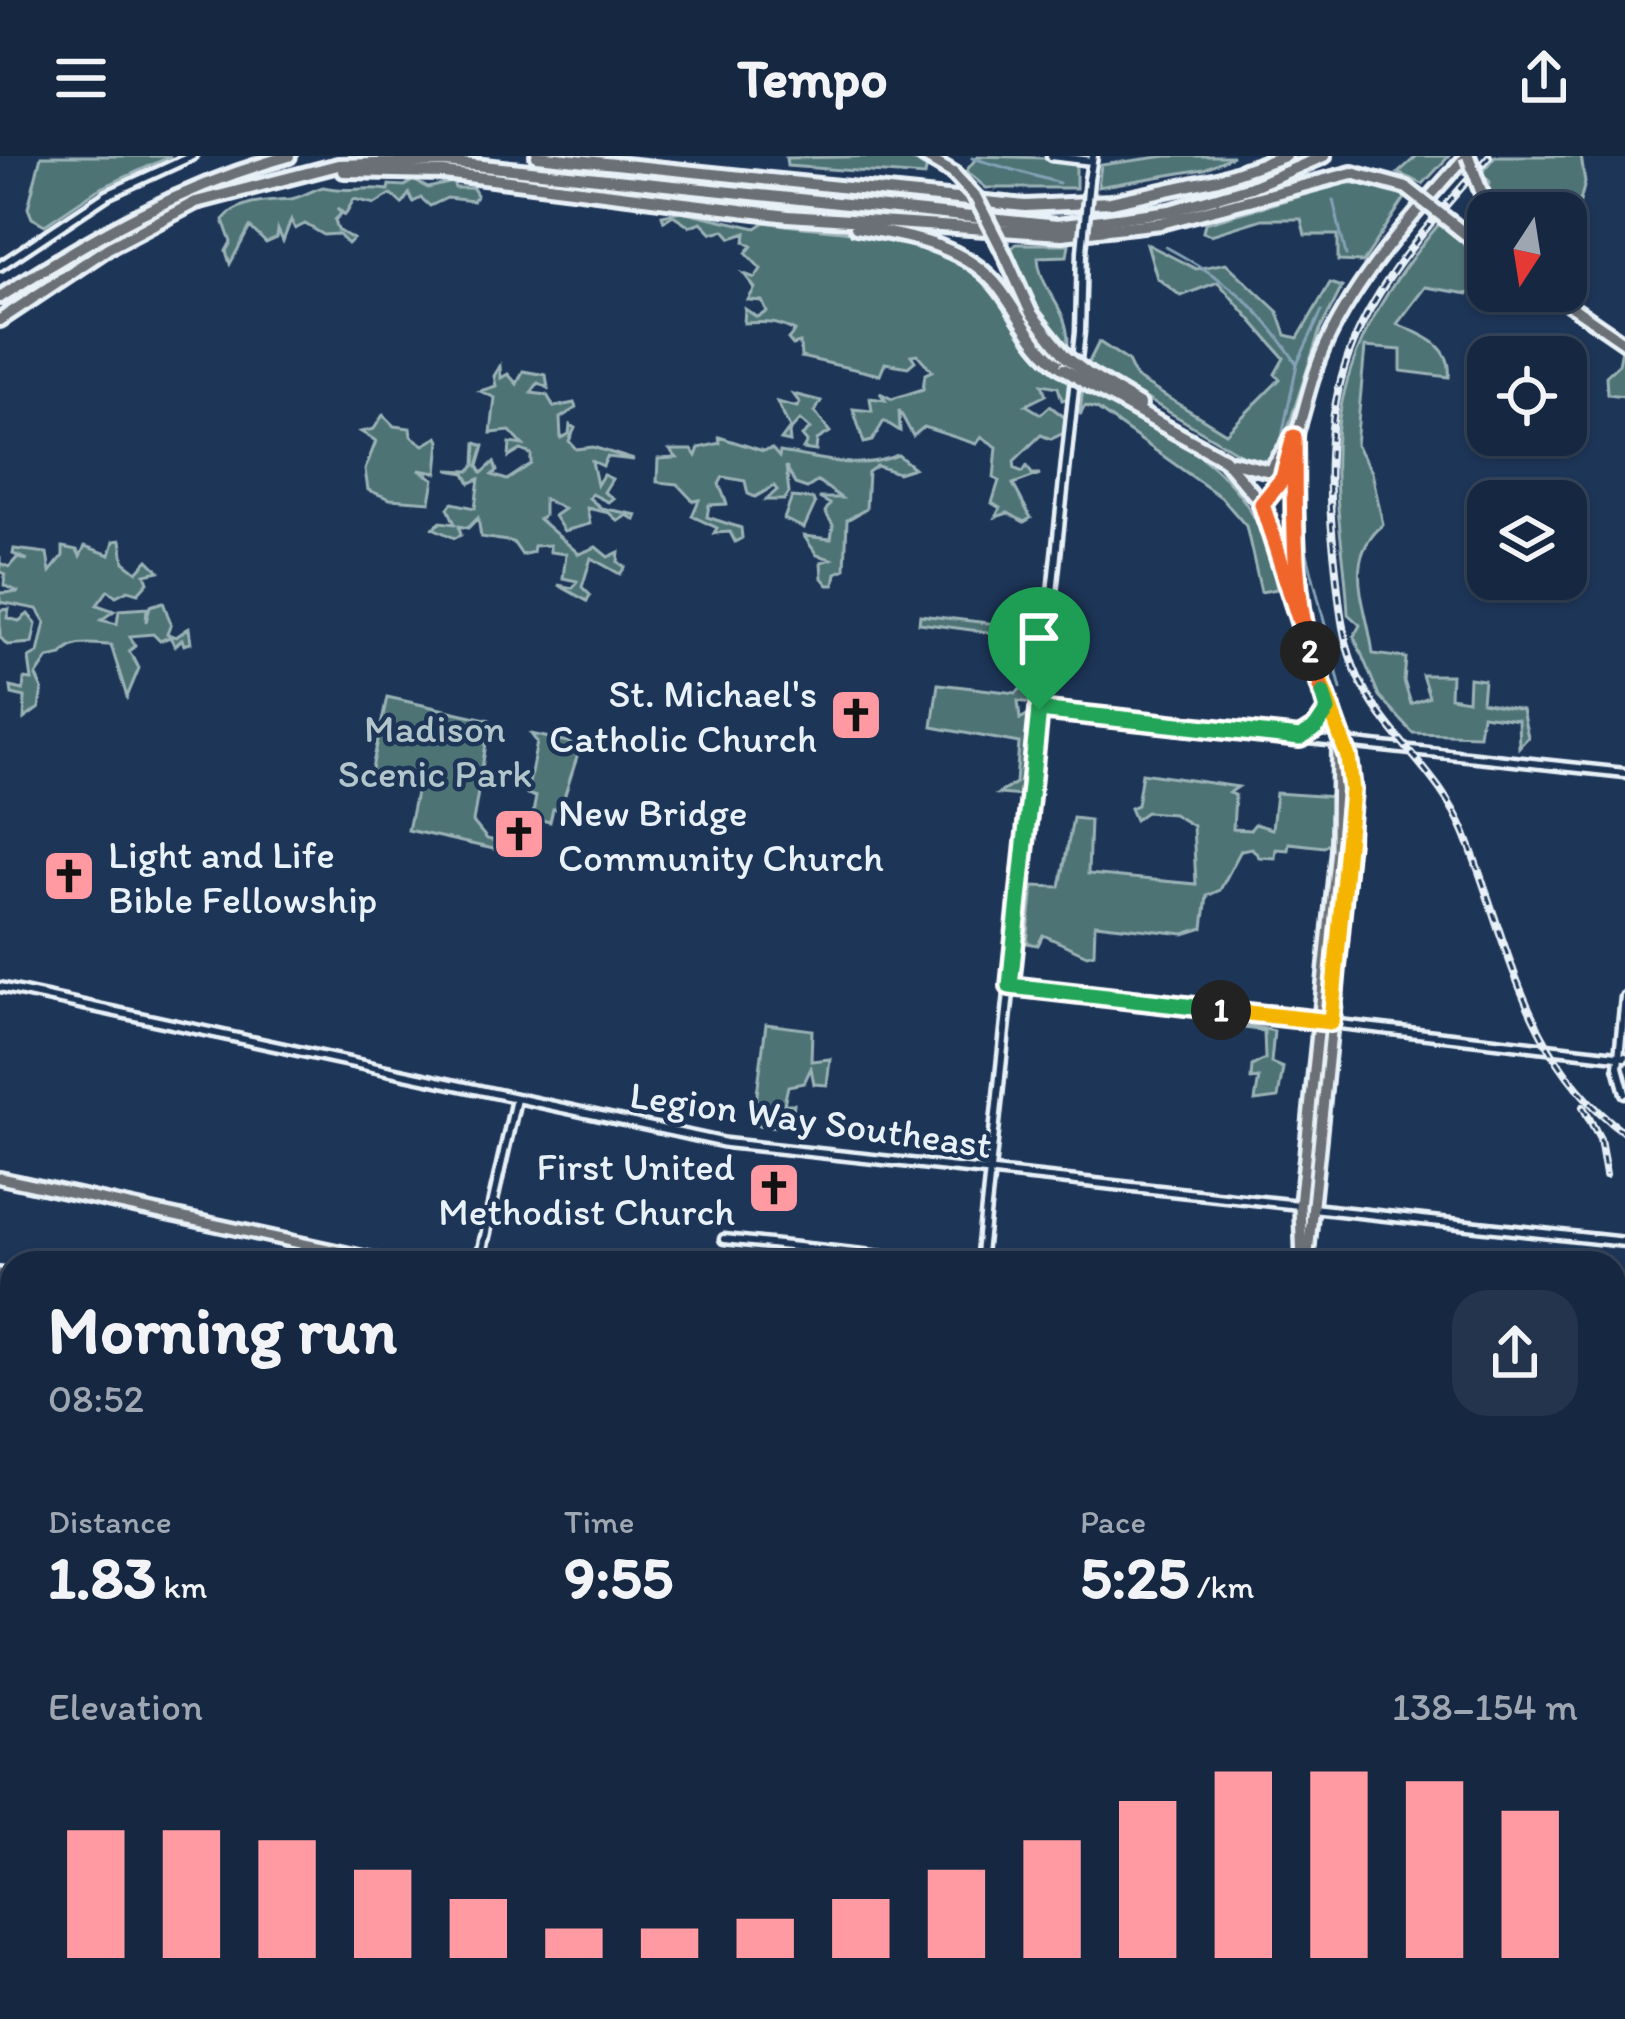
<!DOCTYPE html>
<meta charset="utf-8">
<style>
:root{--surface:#162841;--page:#23344c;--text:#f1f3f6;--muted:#9ea6b1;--line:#35445a;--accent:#ff9aa2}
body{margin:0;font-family:Itim,sans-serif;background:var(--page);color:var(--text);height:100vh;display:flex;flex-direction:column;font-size:45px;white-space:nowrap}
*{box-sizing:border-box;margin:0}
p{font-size:39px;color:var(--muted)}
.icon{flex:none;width:66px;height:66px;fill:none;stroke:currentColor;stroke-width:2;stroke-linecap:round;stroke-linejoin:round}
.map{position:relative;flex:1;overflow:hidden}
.panel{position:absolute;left:0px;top:1095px;width:1626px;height:768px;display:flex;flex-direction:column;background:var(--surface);border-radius:36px 36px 0 0;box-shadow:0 3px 9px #0004,0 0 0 3px var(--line)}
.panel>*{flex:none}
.needle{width:78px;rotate:192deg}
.buttons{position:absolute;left:1467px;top:36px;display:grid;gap:24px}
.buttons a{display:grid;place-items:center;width:120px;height:120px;border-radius:24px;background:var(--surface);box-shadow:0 3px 9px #0004,0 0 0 3px var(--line);font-size:60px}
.pin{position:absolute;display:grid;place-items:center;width:102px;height:102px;color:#fff;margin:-123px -51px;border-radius:50% 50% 50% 0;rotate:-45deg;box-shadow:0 0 12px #0007}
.pin .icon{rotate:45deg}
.km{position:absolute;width:60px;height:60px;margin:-30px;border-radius:50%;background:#222;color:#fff;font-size:33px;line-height:60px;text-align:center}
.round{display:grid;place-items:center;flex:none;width:126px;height:126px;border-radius:36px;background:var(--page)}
.overview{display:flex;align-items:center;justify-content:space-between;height:204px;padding:0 48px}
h1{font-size:66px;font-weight:700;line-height:90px}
.metrics{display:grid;grid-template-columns:repeat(3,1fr);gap:18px;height:204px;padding:12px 48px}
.metrics div{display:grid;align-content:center}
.metrics b{font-size:60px;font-weight:700}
.metrics small{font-size:33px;font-weight:400}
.metrics p{font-size:33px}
.chart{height:336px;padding:24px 48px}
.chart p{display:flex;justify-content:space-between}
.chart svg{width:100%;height:216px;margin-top:12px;stroke:var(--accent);stroke-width:6}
header{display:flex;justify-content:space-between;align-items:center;height:156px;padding:0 48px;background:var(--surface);font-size:54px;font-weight:700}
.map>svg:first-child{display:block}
</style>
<header><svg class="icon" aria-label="menu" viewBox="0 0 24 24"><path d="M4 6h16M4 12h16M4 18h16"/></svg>Tempo<svg class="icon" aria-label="share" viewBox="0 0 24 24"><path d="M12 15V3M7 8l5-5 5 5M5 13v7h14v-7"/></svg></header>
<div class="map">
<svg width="1625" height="1863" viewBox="0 0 1625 1863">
<rect width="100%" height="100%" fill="#1d3557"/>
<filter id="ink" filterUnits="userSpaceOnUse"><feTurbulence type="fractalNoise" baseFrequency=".00833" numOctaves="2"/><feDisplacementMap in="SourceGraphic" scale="24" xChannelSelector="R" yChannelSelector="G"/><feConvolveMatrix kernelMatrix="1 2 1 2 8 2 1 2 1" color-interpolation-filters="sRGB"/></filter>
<g filter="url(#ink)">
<g fill="#4e7375" stroke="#9bb2b6" stroke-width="3">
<polygon points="41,0 171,0 97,34 45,69 32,62 28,52"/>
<polygon points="900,0 927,9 925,20 787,10 786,2"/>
<polygon points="978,0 1076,3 1076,32 986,32 966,15"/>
<polygon points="1166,0 1233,0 1204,13 1098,31 1101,9"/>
<polygon points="1417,0 1449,0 1423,28 1398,17"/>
<polygon points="1495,0 1581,0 1585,27 1566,97 1566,57 1497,57 1486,44 1490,26 1481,17"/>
<path d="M 413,24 L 428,32 L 453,26 L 455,32 L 473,32 L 477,39 L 473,45 L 447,42 L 430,50 L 421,42 L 413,46 L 409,38 L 402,48 L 391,38 L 375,48 L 354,43 L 345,59 L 337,52 L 341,58 L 335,64 L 338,74 L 353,83 L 348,88 L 338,78 L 324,79 L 305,68 L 295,73 L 291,64 L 283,85 L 278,74 L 277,82 L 266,87 L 250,71 L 230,108 L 226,95 L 231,86 L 223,64 C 239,43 270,45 291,43 C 300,42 312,34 323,31 C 349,37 361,30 388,34 L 389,29 L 405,30 Z"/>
<polygon points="1346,27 1377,27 1407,39 1363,106 1338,105 1338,79 1305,79 1301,63 1262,63 1211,79 1203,76 1205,67"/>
<path d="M 681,55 L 756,72 L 765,66 C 826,77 913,72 968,113 C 999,135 1012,170 1034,197 C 1045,210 1062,217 1075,230 L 1070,242 L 1062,244 L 1058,231 L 1042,228 L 1046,239 L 1026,249 L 1041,258 L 1050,250 L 1068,264 L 1066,276 L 1051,283 L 1041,279 L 1014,305 L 1015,313 L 1023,316 L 1027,310 L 1032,318 L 1040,318 L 1013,328 L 1031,362 L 1024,366 L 1008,357 L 996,361 L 1000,352 L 992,347 L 999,325 L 994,322 L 997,291 L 982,281 L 976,288 L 924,271 L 913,280 L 899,254 L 900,275 L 884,265 L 872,285 L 864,287 L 853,253 L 872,255 L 870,242 L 885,244 L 880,237 L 892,243 L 923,233 L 925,218 L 932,215 L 917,198 L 911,199 L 915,205 L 908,211 L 885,207 L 880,219 L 801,201 L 800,187 L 793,189 L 788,183 L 795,175 C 774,165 768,166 744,167 L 745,153 L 757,161 L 767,156 L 762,145 L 748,144 L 755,132 L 744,118 L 755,122 L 761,113 L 746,97 L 752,90 L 745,86 L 746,77 L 731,82 L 724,74 L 712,77 L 701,66 L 690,70 L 673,59 L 664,65 L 662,59 Z"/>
<path d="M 1439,68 L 1488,105 L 1488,133 L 1477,131 L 1468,138 L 1425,131 L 1397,168 C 1422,179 1453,189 1449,221 L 1401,215 L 1401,194 L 1365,191 L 1356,289 L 1372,316 L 1383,369 C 1340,404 1368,451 1373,498 L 1406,502 L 1404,525 L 1411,548 L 1429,541 L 1422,519 L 1451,519 L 1450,541 L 1468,544 L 1469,522 L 1484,524 L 1482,546 L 1522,554 L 1528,581 L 1519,591 L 1518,564 L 1482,559 L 1479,579 L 1413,577 L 1379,540 L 1354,480 L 1360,469 L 1348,458 C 1346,411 1337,366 1336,319 C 1332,218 1376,143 1439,68 Z"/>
<path d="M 1016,88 L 1069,88 L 1067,100 L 1038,101 C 1040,137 1069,150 1068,189 L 1059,194 L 1043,176 L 1005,99 Z"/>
<polygon points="1147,88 1196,113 1226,107 1278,156 1286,179 1298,182 1330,127 1342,131 1320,174 1278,303 1263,309 1243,300 1088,208 1099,186 1128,205 1136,222 1226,277 1280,223 1275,218 1284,202 1218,126 1181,140 1157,122"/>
<polygon points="1622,193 1625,195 1625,240 1607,238 1606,220 1619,208"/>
<polygon points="500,210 501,222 508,218 517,228 523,215 546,219 548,232 538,227 531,237 547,239 554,251 574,247 576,252 560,262 561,282 569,278 570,269 575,272 569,285 576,293 593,291 634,304 607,301 603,310 592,305 597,329 603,319 612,323 604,336 613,342 608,346 592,338 589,342 601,352 637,359 635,364 627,359 618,365 609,357 587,352 590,368 564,375 554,360 564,353 544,343 544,360 539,363 579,398 596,391 608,401 619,396 618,406 625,411 620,418 591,402 582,431 590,439 587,445 558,429 573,432 577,425 563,422 566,398 550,396 550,389 534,390 533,396 522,399 513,386 481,381 478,362 468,372 459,370 461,379 455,382 433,372 441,366 455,368 448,352 452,347 475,352 479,323 470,327 465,317 448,314 469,315 475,309 476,287 484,290 478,310 482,317 494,306 497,315 492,319 507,324 531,308 531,298 521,294 509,301 510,287 523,289 510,275 491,277 495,242 480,235 496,230 494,220"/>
<path d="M 1083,230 C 1179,288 1258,310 1277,433 L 1261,436 L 1246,370 L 1221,341 L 1097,253 L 1085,250 L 1080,259 Z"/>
<polygon points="793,238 821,245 815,256 830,276 817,284 816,295 803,293 807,286 802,280 810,273 800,264 789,276 790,286 781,284 790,272 777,246 797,251 800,247"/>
<polygon points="383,259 394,270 410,272 411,280 424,289 438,281 440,285 437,317 419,314 434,323 430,346 390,343 368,334 365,314 376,285 361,276 374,273"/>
<path d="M 719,281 L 763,295 L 772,293 L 779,301 L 780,296 C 831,304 857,315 898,299 L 914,312 L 898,317 L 877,310 L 868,316 L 866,353 L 847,364 L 845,413 L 836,417 L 834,429 L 828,429 L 822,422 L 821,406 L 831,403 L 817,399 L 804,380 L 831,383 L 833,369 L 825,356 L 830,348 L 819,342 L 841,342 L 818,325 L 807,332 L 795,328 L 786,310 L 789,337 L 784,344 L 766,344 L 777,334 L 774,330 L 755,341 L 748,338 L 745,325 L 723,321 L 719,328 L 727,348 L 709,349 L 707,361 L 741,372 L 742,382 L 735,386 L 730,376 L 714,377 L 717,372 L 692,360 L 699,344 L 693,345 L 677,328 L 657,326 L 658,303 L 677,302 L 670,294 L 692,294 L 696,300 L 699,292 L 720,287 Z"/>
<polygon points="792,341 813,343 815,348 804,372 784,363"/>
<path d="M 121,384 L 124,406 L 137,416 L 148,404 L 159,415 L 145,418 L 148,426 L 138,437 L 128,434 L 116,440 L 108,434 L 97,449 L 114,455 L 101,464 L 117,468 L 119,454 L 147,452 L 146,466 L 150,450 L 163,446 L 171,468 L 167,478 L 176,481 L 189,472 L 191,487 L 184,489 L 182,483 L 175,490 L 170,481 L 160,485 L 153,478 L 130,480 L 135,490 L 129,495 L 139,512 L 127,541 L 111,489 C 95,489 73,483 62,499 L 48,502 L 36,520 L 42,533 L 39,552 L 24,563 L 25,541 L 12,538 L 11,531 L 23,534 L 24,523 L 32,524 L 29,502 L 38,497 L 45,466 L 37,453 L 0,446 L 0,437 L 19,436 L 4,429 L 5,418 L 0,415 L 0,400 L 0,407 L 9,411 L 17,402 L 28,404 L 13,398 L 14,393 L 47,397 L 50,416 L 63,400 L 63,391 L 77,394 L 80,400 L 85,390 L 110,399 L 114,385 Z"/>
<polygon points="9,453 7,462 19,465 28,458 36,468 32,487 7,489 0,481 0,454"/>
<polygon points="920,459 1039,473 1031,547 1018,545 1020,563 1027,559 1029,565 1022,640 998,638 1016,627 1019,587 932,571 938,528 1016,537 1024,530 1027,509 1022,507 1028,504 1030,486 1024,481 919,467"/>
<polygon points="387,541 490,564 473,666 487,683 509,688 507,696 408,674 417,632 370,622"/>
<polygon points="531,578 568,586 579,595 560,654 553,653 550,666 532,662 536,641 527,638 537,586"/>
<polygon points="1142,617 1238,631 1229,637 1235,639 1233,673 1250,674 1255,668 1272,673 1276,637 1334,641 1330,686 1324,691 1289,687 1288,694 1276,693 1275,702 1259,701 1252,692 1241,694 1220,734 1207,740 1203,772 1184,778 1095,768 1094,797 1087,799 1043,779 1038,789 1027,787 1033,730 1060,731 1073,662 1090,664 1088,718 1196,728 1193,670 1173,658 1146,656 1135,664 1130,652 1137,649"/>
<polygon points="1232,866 1274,875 1271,907 1283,912 1278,942 1255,945 1259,922 1251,923 1252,910 1265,903 1264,875 1232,870"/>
<polygon points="766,868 812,874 811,905 830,903 827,929 814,928 811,912 804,927 788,930 784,948 794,948 791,972 753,969"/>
</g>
<polygon fill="#426b8a" stroke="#84a1b6" stroke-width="3" points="1159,1851 1392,1851 1390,1863 1157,1863"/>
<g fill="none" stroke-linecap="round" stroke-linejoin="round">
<g stroke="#84a1b6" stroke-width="3">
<polyline points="972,2 1059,27"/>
<polyline points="1333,44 1346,99"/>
<path d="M 1166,91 C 1229,125 1258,148 1297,208"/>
<polyline points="1280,290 1297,208 1322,155"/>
<polyline points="1303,317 1306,393 1341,533"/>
</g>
<g stroke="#e8f1f8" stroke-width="15">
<g id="minor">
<polyline points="1051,0 1092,5"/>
<polyline points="1089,24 1093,0"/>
<polyline points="0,110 107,39 192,0"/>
<polyline points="1039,554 1625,617"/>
<polyline points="1302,581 1328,554"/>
<polyline points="1010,830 1625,901"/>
<polyline points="0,831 726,987 1299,1049"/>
<polyline points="1625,841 1618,911 1625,937"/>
<polyline points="1312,1052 1625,1086"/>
<polyline points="724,1083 947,1107"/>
<polyline points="479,1107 516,943"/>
<polyline points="980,1107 1080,176 1082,95"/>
<polyline points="1614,1179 1625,1181"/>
<polyline points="747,1863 750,1851"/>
<polyline points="1128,1863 1131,1851"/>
</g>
</g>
<g stroke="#e8f1f8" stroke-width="18">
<g id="major">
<polyline points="1549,135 1625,187"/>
<polyline points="1294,298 1292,379 1303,461"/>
<polyline points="0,1022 392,1107"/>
<polyline points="1302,1107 1300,1050 1337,693 1338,586"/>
<path d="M 1307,1107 L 1351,683 L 1348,601 L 1262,348 C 1299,310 1302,236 1327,186 C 1361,115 1414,59 1466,0"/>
<polyline points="0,1118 12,1121"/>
<polyline points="1614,1272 1625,1273"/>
<polyline points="1614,1365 1625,1367"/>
</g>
</g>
<g stroke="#e8f1f8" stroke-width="20">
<g id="highway">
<polyline points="537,0 1025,50 1111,46 1218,23 1285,0"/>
<polyline points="924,0 953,17"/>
<polyline points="344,15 444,17 788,60 1062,78 1161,67 1352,17 1407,32"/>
<path d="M 856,71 C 909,81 965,88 1000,133 C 1022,162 1033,192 1064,213"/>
<polyline points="1459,73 1488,96"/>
<polyline points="1005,99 1031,157 1066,201"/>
<path d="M 0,141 C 94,80 181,30 289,0"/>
<polyline points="0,164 108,92 196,46 338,9 445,6 1057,70 1170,55 1251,31 1324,0"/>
<polyline points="1088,218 1140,249"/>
<polyline points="1086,227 1224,303 1262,348"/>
<polyline points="1233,306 1270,315 1293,281"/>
</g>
</g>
<use href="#minor" stroke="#1d3557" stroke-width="6"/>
<use href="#major" stroke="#6b6f75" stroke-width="9"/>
<use href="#highway" stroke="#6b6f75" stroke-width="10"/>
<g stroke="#e8f1f8" stroke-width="8">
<g id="rail">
<path d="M 1489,0 C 1366,139 1313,202 1334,396 C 1339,438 1340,482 1358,521 C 1385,580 1440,616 1465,678 C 1508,785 1525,905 1625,977"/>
<polyline points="1583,951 1600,983 1606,1019"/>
</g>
</g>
<use href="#rail" stroke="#1d3557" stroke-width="3" stroke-dasharray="9" stroke-linecap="butt"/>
<g stroke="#e8f1f8" stroke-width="15" stroke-linecap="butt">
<polyline id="minor-bridge" points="1082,95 1089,24"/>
</g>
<g stroke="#e8f1f8" stroke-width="20" stroke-linecap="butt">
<g id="highway-bridge">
<polyline points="1468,0 1485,46"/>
<polyline points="953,17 976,42 1005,99"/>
<polyline points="1407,32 1459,73"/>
<polyline points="1066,201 1088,218"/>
<polyline points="1064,213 1086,227"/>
</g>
</g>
<use href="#minor-bridge" stroke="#1d3557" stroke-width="6"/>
<use href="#highway-bridge" stroke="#6b6f75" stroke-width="10"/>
</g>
</g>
<g fill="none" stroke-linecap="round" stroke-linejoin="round" filter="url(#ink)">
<g stroke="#fff" stroke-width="24">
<polyline id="split-1" points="1039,554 1010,830 1221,854"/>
</g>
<g stroke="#fff" stroke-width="24">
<polyline id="split-2" points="1221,854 1331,866 1352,634 1348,601 1310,495"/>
</g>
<g stroke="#fff" stroke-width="24">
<path id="split-3" d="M 1310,495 C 1291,424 1295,353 1294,281 L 1283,322 L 1262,348 L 1323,537"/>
</g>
<g stroke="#fff" stroke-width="24">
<polyline id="split-4" points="1039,554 1300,582 1316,572 1328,554 1323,537"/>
</g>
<use href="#split-1" stroke="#22a559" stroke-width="15"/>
<use href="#split-2" stroke="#f5b400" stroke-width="15"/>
<use href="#split-3" stroke="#f0652b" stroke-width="15"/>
<use href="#split-4" stroke="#22a559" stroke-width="15"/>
</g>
<defs>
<g id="church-square" transform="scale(2.7)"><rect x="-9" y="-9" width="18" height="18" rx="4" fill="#ff9aa2" stroke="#1d3557"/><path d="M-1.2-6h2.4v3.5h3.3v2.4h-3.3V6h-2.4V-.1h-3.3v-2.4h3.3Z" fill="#111"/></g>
</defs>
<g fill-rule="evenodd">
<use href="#church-square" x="856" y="559"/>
<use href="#church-square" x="519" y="678"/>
<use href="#church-square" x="69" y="720"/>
<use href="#church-square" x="774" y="1032"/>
</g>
<g text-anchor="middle" stroke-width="9" stroke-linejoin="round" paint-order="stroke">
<g font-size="39" fill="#e8f1f8" stroke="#1d3557" text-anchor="end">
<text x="817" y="551">St. Michael's<tspan x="817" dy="45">Catholic Church</tspan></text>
<text x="558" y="670" text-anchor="start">New Bridge<tspan x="558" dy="45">Community Church</tspan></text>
<text x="108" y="712" text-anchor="start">Light and Life<tspan x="108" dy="45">Bible Fellowship</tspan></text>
<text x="735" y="1024">First United<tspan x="735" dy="45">Methodist Church</tspan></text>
</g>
<g font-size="39" fill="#b2c5ca" stroke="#1d3557">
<text x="435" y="586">Madison<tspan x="435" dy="45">Scenic Park</tspan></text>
</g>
<g font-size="39" fill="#e8f1f8" stroke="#1d3557">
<text transform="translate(811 963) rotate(8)" y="14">Legion Way Southeast</text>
</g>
</g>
</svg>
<div class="buttons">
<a><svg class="needle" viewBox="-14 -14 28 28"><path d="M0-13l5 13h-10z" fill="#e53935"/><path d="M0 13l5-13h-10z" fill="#9ea6b1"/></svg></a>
<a><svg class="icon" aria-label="locate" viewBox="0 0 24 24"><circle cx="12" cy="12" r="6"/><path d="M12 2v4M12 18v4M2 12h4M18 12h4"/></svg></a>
<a><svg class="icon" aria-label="layers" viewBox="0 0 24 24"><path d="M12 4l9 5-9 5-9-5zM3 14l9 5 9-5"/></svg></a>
</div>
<div class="pin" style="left:1039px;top:554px;background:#1e9e55"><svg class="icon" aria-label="arrive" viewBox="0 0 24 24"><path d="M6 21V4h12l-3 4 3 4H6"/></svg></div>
<b class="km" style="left:1221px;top:854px">1</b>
<b class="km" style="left:1310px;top:495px">2</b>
<section class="panel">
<div class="overview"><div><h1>Morning run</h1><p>08:52</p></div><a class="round"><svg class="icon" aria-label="share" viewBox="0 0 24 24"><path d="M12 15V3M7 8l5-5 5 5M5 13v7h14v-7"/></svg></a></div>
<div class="metrics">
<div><p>Distance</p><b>1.83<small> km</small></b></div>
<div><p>Time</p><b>9:55</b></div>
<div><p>Pace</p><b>5:25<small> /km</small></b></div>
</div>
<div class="chart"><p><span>Elevation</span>138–154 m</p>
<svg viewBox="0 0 160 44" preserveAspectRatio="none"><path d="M5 44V18M15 44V18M25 44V20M35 44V26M45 44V32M55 44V38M65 44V38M75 44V36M85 44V32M95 44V26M105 44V20M115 44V12M125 44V6M135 44V6M145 44V8M155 44V14"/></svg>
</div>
</section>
</div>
